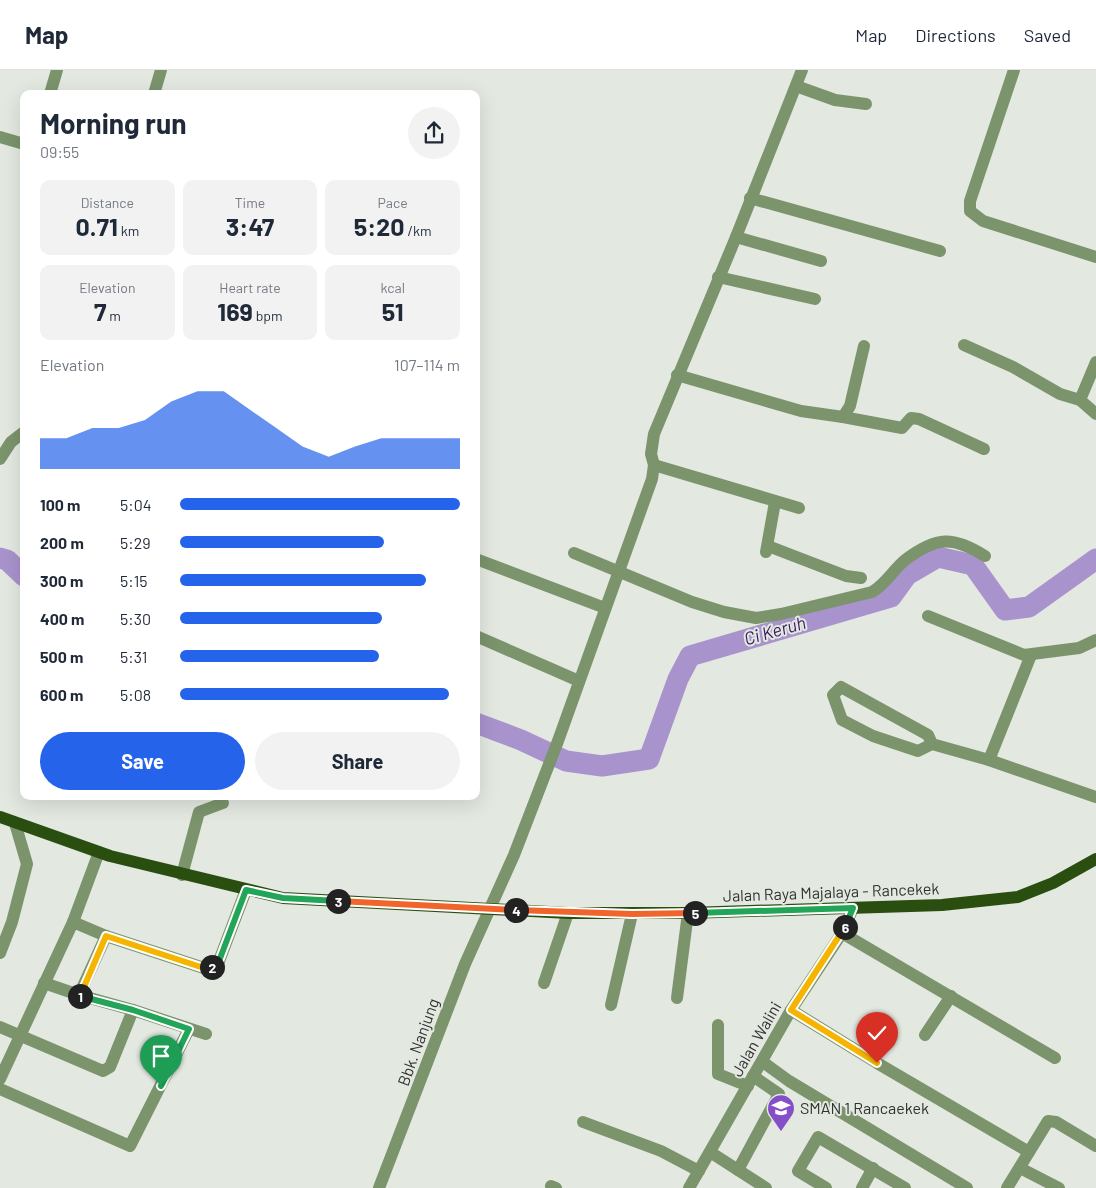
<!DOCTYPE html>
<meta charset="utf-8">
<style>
:root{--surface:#fff;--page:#f2f2f3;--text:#1f2937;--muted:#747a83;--line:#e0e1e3;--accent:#2563eb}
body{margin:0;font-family:Barlow,sans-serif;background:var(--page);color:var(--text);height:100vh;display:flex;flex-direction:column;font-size:19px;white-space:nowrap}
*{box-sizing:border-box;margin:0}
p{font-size:16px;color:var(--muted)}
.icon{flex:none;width:28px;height:28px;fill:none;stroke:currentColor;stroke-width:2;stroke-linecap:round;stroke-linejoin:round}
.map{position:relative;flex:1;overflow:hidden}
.sheet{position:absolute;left:20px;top:20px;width:460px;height:710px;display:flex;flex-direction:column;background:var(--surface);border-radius:10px;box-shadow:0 5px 20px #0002}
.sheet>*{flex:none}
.pin{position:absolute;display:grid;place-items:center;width:42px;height:42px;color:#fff;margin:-51px -21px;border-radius:50% 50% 50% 0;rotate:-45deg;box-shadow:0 0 5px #0007}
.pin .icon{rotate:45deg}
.km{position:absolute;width:25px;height:25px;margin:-12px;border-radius:50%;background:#222;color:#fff;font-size:14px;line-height:25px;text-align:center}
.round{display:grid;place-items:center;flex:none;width:52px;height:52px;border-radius:26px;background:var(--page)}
.summary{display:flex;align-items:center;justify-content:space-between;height:85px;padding:0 20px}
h1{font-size:28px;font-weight:700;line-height:38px}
.metrics{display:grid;grid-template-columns:repeat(3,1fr);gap:8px;height:85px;padding:5px 20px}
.metrics div{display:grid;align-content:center;border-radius:10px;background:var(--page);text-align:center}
.metrics b{font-size:25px;font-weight:700}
.metrics small{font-size:14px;font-weight:400}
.metrics p{font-size:14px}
.chart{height:140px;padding:10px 20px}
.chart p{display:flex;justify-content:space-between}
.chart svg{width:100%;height:90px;margin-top:5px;fill:var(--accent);opacity:.7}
.primary-button{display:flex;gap:10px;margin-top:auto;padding:10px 20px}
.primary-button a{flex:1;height:58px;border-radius:30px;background:var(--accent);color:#fff;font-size:20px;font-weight:700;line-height:58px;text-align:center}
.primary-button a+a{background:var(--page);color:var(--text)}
ul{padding:0 20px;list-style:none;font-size:16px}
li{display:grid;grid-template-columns:80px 60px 1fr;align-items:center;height:38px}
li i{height:12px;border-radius:6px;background:var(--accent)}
header{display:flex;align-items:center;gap:30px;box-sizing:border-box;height:70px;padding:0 25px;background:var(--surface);border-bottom:1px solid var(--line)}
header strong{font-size:24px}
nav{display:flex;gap:28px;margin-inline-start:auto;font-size:18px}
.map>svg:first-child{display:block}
</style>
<header>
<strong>Map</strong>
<nav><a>Map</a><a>Directions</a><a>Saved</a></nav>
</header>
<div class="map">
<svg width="1096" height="1118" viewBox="0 0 1096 1118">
<rect width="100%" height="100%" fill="#e3e8e1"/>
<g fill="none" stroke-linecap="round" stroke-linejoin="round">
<g stroke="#a893cc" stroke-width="21">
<polyline points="0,488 7,490 24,506"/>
<polyline points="476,653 521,670 566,691 602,696 649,689 678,609 690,586 891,527 907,505 938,487 973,495 1005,540 1029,537 1096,489"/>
</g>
<g stroke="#7b946c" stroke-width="12">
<polyline points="1014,0 970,131 970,141 983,151 1096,187"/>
<polyline points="796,16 835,30 866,34"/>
<polyline points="50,24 57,0"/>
<polyline points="154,24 161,0"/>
<polyline points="0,67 24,74"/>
<polyline points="750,128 940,181"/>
<polyline points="736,167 821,191"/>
<polyline points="718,207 815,229"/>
<polyline points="964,275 1013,297 1060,324 1080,330 1096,344"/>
<polyline points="677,305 801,341 843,347 850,336 864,276"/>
<polyline points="1080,330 1096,292"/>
<polyline points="843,347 902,358 911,348 919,349 984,379"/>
<polyline points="0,389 11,372 24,362"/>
<polyline points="654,395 799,438"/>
<polyline points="768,476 846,506 861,508"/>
<polyline points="766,482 775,432"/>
<path d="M 574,483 L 692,532 L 724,542 L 756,548 L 781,544 L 872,522 C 886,514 893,500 905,490 C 937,466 953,466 985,486"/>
<polyline points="476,489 605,538"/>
<polyline points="928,546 1024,585 1079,578 1096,570"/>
<polyline points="476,566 579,611"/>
<polyline points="932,674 928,665 841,617 833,625 842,650 873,666 918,681 932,674 989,690 1096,727"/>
<polyline points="989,690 1031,585"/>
<polyline points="182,805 199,742 223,733"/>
<polyline points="73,852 106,866 207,899 214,897 219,891 246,820"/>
<polyline points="842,863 1055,988"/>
<polyline points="0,883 12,852 27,794 15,753"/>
<polyline points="44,913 79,925 133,940 206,964"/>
<polyline points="544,913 568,843"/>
<polyline points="79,925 106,866"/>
<polyline points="677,928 688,843"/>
<polyline points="611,935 632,844"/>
<polyline points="791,940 877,993 1029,1082"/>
<polyline points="718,955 718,1004 748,1016"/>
<polyline points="0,957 103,1001 110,997 133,940"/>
<polyline points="925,965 951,926"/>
<polyline points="763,992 789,1011 967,1118"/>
<polyline points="0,1009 73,852 99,782"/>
<polyline points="0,1019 130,1076 189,959"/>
<polyline points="583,1052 661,1081 699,1101"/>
<polyline points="710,1082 766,1118"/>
<polyline points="1020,1098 1059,1118"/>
<polyline points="738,1100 779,1024 753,1006"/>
<polyline points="551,1116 556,1118"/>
<polyline points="379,1118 465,894 514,785 558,671 652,409 654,395 651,384 654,364 736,167 802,0"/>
<polyline points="689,1118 791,940 842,863 853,838"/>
<polyline points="826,1118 798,1101 818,1067 905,1118"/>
<polyline points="862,1118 873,1098"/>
<polyline points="1007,1118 1048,1051 1056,1052 1096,1076"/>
</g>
<polyline stroke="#2a4e0f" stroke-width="12" points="0,747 110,786 283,828 568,843 688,843 942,835 1018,827 1053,813 1096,789"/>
</g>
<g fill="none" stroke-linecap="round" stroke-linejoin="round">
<g stroke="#fff" stroke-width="10">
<polyline id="split-1" points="80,926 133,940 189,959 161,1016"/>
</g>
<g stroke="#fff" stroke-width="10">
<polyline id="split-2" points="80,926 106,866 207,899 212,897"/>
</g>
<g stroke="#fff" stroke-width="10">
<polyline id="split-3" points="212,897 219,891 246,820 283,828 338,831"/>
</g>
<g stroke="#fff" stroke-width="10">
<polyline id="split-4" points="338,831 516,840"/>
</g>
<g stroke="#fff" stroke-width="10">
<polyline id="split-5" points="516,840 632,844 695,843"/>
</g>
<g stroke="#fff" stroke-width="10">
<polyline id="split-6" points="695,843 853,838 845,857"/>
</g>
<g stroke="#fff" stroke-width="10">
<polyline id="split-7" points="845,857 791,940 877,993"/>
</g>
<use href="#split-1" stroke="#22a559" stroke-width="6"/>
<use href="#split-2" stroke="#f5b400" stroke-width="6"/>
<use href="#split-3" stroke="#22a559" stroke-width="6"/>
<use href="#split-4" stroke="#f0652b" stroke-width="6"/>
<use href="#split-5" stroke="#f0652b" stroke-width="6"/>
<use href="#split-6" stroke="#22a559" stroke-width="6"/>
<use href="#split-7" stroke="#f5b400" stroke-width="6"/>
</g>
<defs>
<g id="school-pin" transform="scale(1.4375)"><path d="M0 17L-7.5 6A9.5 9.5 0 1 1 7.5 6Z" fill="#854fc7" stroke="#e3e8e1"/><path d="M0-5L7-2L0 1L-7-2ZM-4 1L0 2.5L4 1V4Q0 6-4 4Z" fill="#fff"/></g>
</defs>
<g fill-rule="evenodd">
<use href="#school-pin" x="781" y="1038"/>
</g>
<g text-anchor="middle" stroke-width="4" stroke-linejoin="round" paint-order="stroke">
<g font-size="16" fill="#303230" stroke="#e3e8e1">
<text transform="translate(831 822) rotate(-2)" y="6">Jalan Raya Majalaya - Rancekek</text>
<text transform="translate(756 969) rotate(-60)" y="6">Jalan Walini</text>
<text transform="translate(418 972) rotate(-70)" y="6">Bbk. Nanjung</text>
</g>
<g font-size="16" fill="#303230" stroke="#e3e8e1" text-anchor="start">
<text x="800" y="1044">SMAN 1 Rancaekek</text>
</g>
<g font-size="18" font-style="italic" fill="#3a1a5e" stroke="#e3e8e1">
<text transform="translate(775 561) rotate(-16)" y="6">Ci Keruh</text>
</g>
</g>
</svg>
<div class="pin" style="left:161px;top:1016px;background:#1e9e55"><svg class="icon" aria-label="arrive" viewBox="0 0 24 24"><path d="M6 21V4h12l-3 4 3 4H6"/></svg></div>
<div class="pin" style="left:877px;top:993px;background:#d93025"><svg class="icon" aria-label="check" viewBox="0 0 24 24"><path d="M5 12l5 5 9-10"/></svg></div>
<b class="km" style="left:80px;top:926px">1</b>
<b class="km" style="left:212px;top:897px">2</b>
<b class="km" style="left:338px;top:831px">3</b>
<b class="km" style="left:516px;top:840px">4</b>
<b class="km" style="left:695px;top:843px">5</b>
<b class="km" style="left:845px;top:857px">6</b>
<section class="sheet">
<div class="summary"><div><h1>Morning run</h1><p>09:55</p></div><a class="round"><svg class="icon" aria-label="share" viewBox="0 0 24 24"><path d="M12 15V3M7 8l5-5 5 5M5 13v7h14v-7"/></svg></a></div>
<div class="metrics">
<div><p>Distance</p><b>0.71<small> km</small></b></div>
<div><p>Time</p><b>3:47</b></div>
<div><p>Pace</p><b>5:20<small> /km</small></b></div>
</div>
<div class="metrics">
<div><p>Elevation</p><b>7<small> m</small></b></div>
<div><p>Heart rate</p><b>169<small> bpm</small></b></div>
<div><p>kcal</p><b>51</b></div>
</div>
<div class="chart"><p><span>Elevation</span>107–114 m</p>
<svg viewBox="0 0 160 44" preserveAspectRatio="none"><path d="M0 44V29L10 29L20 24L30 24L40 20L50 11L60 6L70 6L80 15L90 24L100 33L110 38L120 33L130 29L140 29L150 29L160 29V44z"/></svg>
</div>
<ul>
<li><b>100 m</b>5:04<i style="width:100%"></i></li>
<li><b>200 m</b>5:29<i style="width:73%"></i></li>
<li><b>300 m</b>5:15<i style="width:88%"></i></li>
<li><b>400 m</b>5:30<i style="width:72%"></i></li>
<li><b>500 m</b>5:31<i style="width:71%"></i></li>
<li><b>600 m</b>5:08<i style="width:96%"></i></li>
</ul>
<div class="primary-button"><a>Save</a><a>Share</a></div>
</section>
</div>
